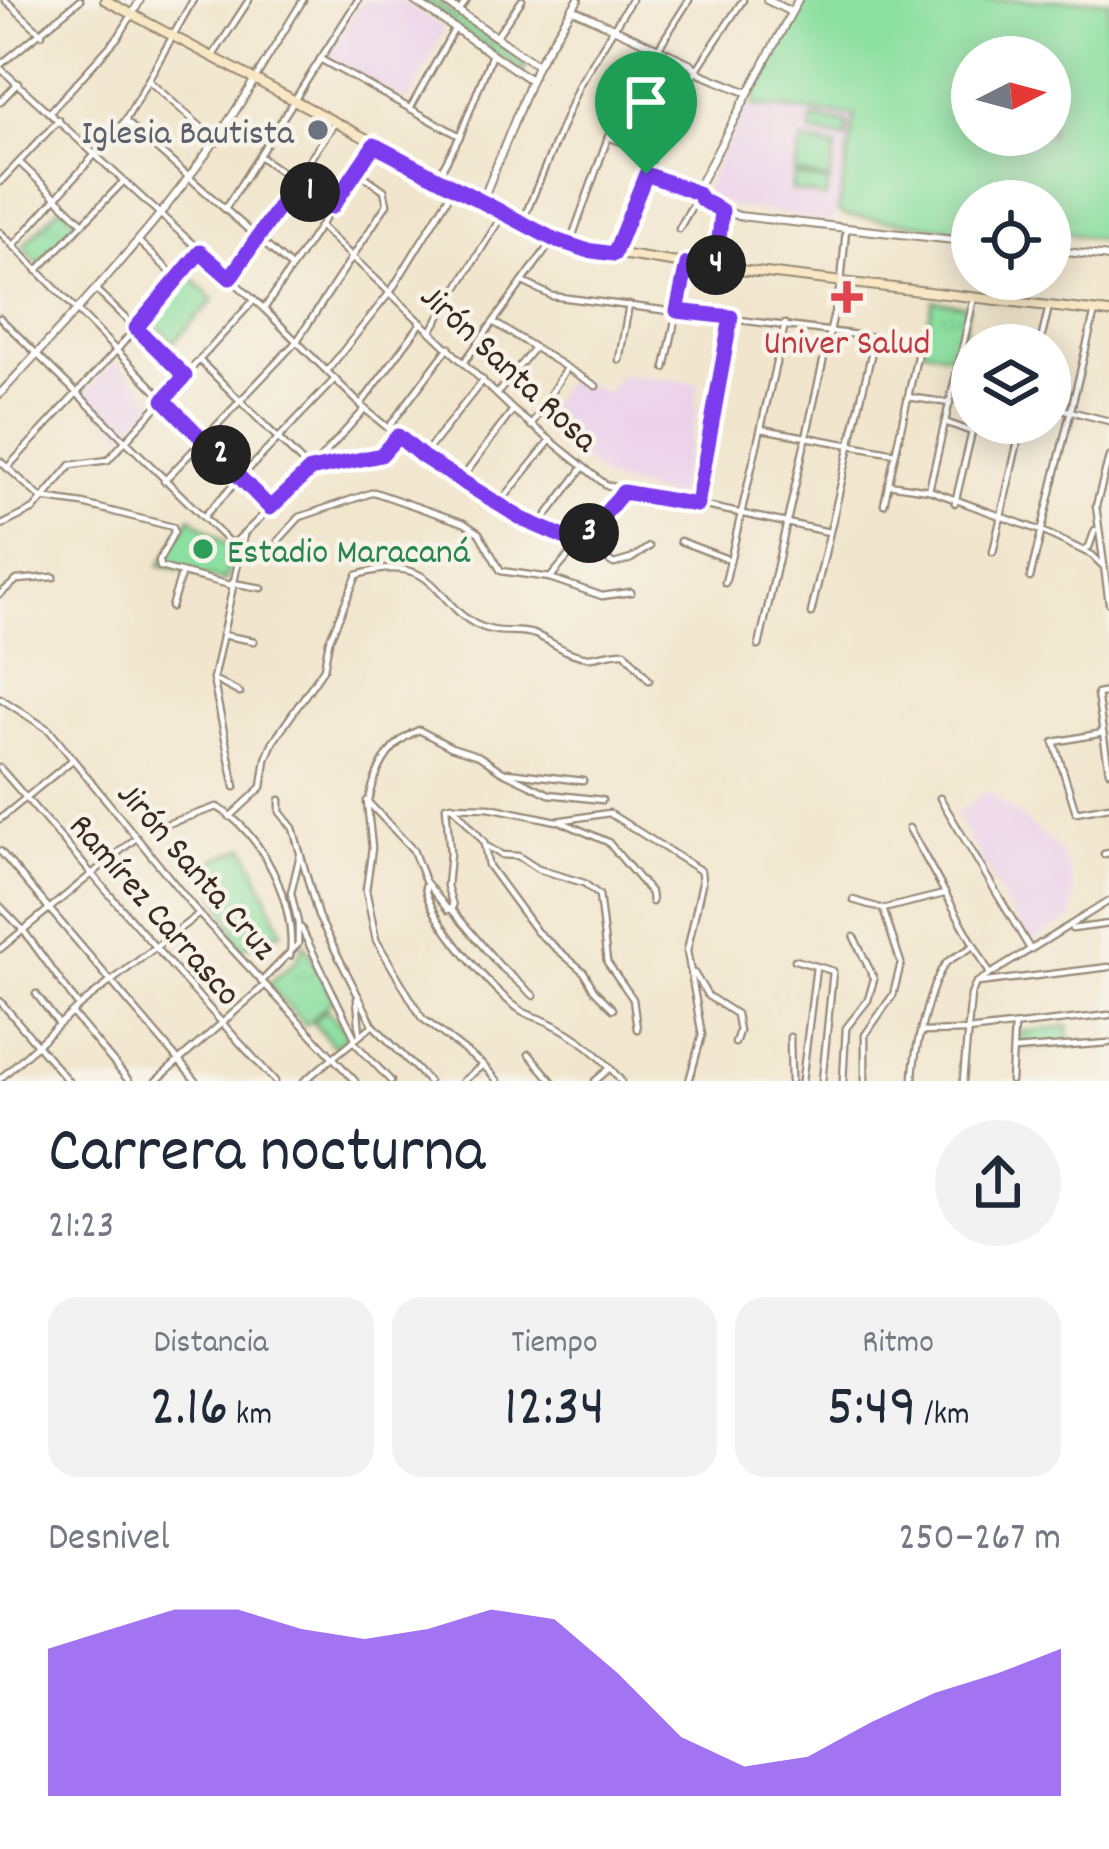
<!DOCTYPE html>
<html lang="es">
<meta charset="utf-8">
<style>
:root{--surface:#fff;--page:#f2f2f3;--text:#1f2937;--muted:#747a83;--accent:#7c3aed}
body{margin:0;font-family:Dekko,sans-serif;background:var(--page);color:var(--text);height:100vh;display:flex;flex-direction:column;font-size:45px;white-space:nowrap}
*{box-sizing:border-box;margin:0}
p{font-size:39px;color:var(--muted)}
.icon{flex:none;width:66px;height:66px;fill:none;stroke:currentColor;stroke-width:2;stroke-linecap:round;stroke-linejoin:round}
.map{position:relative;height:1081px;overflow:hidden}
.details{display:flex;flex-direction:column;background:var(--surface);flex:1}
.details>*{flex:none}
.needle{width:78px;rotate:84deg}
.tools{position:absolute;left:951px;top:36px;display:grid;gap:24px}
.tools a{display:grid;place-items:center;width:120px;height:120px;border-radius:50%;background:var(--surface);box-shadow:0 6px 30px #0003;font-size:60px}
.pin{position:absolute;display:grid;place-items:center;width:102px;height:102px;color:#fff;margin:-123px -51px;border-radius:50% 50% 50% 0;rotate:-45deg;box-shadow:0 0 12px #0007}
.pin .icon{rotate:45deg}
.km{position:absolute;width:60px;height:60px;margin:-30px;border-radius:50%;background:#222;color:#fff;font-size:33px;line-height:60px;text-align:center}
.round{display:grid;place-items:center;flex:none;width:126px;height:126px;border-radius:63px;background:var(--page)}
.headline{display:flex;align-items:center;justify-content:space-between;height:204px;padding:0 48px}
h1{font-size:66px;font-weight:600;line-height:90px}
.stats{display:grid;grid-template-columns:repeat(3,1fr);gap:18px;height:204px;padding:12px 48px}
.stats div{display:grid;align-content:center;border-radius:30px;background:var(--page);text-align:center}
.stats b{font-size:60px;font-weight:600}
.stats small{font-size:33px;font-weight:400}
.stats p{font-size:33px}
.chart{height:336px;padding:24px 48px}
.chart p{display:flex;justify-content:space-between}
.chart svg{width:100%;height:216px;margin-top:12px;fill:var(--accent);opacity:.7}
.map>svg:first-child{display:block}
</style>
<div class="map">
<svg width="1109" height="1081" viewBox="0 0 1109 1081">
<defs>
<pattern id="park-tufts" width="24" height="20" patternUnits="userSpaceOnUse" patternTransform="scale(3)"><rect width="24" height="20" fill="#8bdfa0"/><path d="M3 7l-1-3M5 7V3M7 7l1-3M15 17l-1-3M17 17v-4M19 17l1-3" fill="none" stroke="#79c089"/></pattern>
</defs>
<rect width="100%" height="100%" fill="#f7f3e8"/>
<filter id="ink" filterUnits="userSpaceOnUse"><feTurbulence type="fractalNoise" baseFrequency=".00833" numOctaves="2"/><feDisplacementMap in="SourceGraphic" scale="24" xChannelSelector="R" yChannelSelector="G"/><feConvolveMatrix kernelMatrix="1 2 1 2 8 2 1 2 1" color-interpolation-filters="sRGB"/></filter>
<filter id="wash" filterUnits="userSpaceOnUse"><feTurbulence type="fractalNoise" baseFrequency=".004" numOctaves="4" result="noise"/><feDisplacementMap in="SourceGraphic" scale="48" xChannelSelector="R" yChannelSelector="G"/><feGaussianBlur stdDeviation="2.7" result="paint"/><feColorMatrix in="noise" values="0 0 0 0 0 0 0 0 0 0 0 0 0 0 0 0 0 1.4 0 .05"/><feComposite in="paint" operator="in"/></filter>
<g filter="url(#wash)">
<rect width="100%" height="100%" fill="#f1e6cd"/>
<g fill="#ebd1eb">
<polygon points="363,0 401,0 444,29 409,102 326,58"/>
<polygon points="744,105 855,116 834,223 728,206 708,195 705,189"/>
<polygon points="114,360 156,402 124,434 84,394"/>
<polygon points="619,374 699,383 695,404 698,406 676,498 606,480 538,422 568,376 606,393"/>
<polygon points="988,791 1057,847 1071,876 1074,917 1029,943 955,814"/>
</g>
<g fill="#8bdfa0" stroke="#63845f" stroke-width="3" fill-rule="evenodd">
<path d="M 807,0 L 1109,0 L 1109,242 L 1050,230 L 1050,201 L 972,201 L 972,231 L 843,215 L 838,211 L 855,116 L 754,106 L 756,88 ZM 972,57 L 1050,57 L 1050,135 L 972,135 Z"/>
<polygon points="813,118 848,123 846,138 811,133"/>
<polygon points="802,141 836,148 829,181 795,173"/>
<polygon points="795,175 829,183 825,198 791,190"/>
<polygon points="190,276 214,300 173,342 149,318"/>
<polygon points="191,517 229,546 239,543 225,581 160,565"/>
<polygon points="246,847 282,932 240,949 205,863"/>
<polygon points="326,1009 349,1034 335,1047 312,1022"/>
</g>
<g fill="url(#park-tufts)" stroke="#63845f" stroke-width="3">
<polygon points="418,0 433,0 527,64 523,72"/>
<polygon points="61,206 78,223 38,264 23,246"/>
<polygon points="933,300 969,306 959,356 922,349"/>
<polygon points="304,943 334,999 305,1025 268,984 297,960"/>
<polygon points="1068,1026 1070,1045 1019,1047 1020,1032"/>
</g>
</g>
<g filter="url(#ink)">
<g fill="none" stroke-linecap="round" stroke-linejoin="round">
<g stroke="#968876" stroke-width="9">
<g id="minor">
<polyline points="5,0 42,34"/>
<polyline points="459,11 467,0"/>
<polyline points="496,37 522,0"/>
<polyline points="212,57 249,0"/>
<polyline points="320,59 460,136"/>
<polyline points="0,65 80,0"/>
<polyline points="0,68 264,309 365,409 423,457 524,520 570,538 614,564 631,559 649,547"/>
<polyline points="256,77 303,0"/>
<polyline points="150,82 218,142"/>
<polyline points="0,102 18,83"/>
<polyline points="411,107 455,28"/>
<polyline points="51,111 119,36 132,15"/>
<polyline points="125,121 292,268"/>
<polyline points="608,137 654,153"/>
<polyline points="259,156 332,207"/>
<polyline points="19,162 83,223"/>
<polyline points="646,174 697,193"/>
<polyline points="439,175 460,136 492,54"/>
<polyline points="0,182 59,120"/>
<polyline points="225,209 358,0"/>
<polyline points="524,218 579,85 631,0"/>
<polyline points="320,226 513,410 606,485 829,532"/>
<polyline points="679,229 698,195"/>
<polyline points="0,232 269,506"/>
<polyline points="139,242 178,279"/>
<polyline points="13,246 125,121 193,0"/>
<polyline points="569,246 616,115 689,0"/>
<polyline points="614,253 654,153 697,69 743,0"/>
<polyline points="716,265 722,211"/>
<polyline points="37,271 123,182"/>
<polyline points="229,278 334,124"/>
<polyline points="523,282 552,296 920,343 884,504"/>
<polyline points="96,290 185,376"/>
<polyline points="1006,301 1008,279"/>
<polyline points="264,309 374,145"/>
<polyline points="0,318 232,545 310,470 365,409"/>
<polyline points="495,323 596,386"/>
<polyline points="431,331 503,214"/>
<polyline points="1040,345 1049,306"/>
<polyline points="619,360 629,305"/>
<polyline points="200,361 310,470 381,455 398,436"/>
<polyline points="465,361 553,240"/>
<polyline points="665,368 687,264"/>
<polyline points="327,371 391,291 454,188"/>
<polyline points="955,382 972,387"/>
<polyline points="497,394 533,349"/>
<polyline points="908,397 950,403"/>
<polyline points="361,404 422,322"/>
<polyline points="1050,406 1109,421"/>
<polyline points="945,422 972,432 955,503"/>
<polyline points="531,426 565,370"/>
<polyline points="388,428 449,347"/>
<polyline points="762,429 895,453"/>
<polyline points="423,456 483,380"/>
<polyline points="1109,457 1096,506 1109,603"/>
<polyline points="0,461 40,497"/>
<polyline points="7,468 116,351 200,252"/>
<polyline points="463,477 513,410"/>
<polyline points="164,481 297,341 387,204 384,190 357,171"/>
<polyline points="888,484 929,490 1044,532 1092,555 1102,565"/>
<polyline points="929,490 974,298"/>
<polyline points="41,498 83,504 173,527 174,532 159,561 160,567 230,585"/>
<polyline points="500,503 549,442"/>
<polyline points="697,505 731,317"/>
<polyline points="203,517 335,379"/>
<polyline points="0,526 34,509 71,465 108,460 254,300"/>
<polyline points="539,526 582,469"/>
<polyline points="278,541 300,517 374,492 464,523 479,533 501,571 550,578 602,596 631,592"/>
<polyline points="680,541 730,560"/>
<polyline points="1083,550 1089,547 1095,530"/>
<polyline points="993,552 1022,423"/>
<polyline points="550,578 623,492"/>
<polyline points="1030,578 1095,311"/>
<polyline points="232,583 262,588"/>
<polyline points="725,583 785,324"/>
<polyline points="0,594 17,580 54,577"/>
<polyline points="171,607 181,575"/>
<polyline points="811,613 875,338"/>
<polyline points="222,635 254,641"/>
<polyline points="759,646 841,282 846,230"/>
<polyline points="213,679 240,693"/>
<polyline points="1109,692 1097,694 1109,771"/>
<polyline points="0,698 49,730 199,914 355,1081"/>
<polyline points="1103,733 1054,742 1076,812 1109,806"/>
<path d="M 0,768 C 92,873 180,979 275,1081"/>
<polyline points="507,772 583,781"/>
<polyline points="235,787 213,679 244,535"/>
<polyline points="940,798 1030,949"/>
<polyline points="280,800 280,812 293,828 318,916 373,1025 428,1081"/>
<path d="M 369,801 C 375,771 389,742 419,730 L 451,747 L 479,756 L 501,771 L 549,794 L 602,800"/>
<polyline points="452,805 484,842 488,865 537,932 584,972 594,990 613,1009"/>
<path d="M 230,817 L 262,787 L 266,759 L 273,742 L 324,668 L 329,641 L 357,575 C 444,549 433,613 488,629 C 503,634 521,629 536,635 C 553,642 567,655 588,657 C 600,657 612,651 625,652 L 649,680"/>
<polyline points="0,819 71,761"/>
<polyline points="562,822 608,842 651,893 652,902"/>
<path d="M 167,824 L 217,807 C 262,832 297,905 290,956"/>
<polyline points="909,828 989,972"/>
<polyline points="484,845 502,855 518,856 538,869 584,883 599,895 607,962 633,999 637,1029"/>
<polyline points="0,851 196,1081"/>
<polyline points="1104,854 1109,853"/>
<path d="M 425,887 C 430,920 493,993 522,1011 C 530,1016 540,1018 548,1022 C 577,1035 602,1056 621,1081"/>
<polyline points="853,900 883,909 944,894"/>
<polyline points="0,906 23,930 78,1005"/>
<polyline points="451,909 499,965 534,996"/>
<polyline points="301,928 355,1038"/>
<polyline points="1072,929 1109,924"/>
<polyline points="0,949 136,838"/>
<polyline points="795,960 833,971 822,1081"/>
<polyline points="694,973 708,996 736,1014 739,1031 735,1043"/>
<polyline points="261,982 298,944 298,923 291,893 300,855"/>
<polyline points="978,983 1109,967"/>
<polyline points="36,994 58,1023"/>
<polyline points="357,999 360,1035"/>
<polyline points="0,1001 68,1081"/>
<polyline points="72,1013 129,1081"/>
<polyline points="922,1032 967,1031 1109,1015"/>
<polyline points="790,1037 791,1081"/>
<polyline points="354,1042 391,1081"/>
<polyline points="1013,1050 1109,1043"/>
<polyline points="529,1054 552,1081"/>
<polyline points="0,1079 79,1006 199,914"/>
<polyline points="156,1081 264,986"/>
<polyline points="304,1081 373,1025"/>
<polyline points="463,1081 483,1065"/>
<polyline points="498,1081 483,1065 422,1018 376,940 366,890 372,848 367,801 413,850 425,881 448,910 453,906 447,886 450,853 446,806 489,807 557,821 609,813 701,871 702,883 687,951 702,1035 689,1081"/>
<polyline points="595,1081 609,1069"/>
<polyline points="802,1081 816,967"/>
<polyline points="843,1081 846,1028 868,1000 874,979 854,937"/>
<polyline points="865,1081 865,1035 893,995 901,963 883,909"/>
<path d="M 913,1081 C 913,1056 930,980 947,962 C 954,956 965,952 972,947"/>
<polyline points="963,1081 971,995 976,983 1109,901"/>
<polyline points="1011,1081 1014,1027"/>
</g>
</g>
<g stroke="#968876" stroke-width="10">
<g id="tertiary">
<polyline points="413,0 529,79"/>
<polyline points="442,0 537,65"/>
<polyline points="767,0 791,12"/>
<polyline points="798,0 697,189 698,195 710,205 739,216 972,242"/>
<polyline points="572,9 691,64 701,74 746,92"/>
<polyline points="132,15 140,0"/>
<polyline points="482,202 537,65 578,0"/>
<polyline points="1050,250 1109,257"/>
<path d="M 0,394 C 92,293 185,198 255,79"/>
</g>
</g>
<g stroke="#968876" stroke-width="12">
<polyline id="secondary" points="105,0 569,246 671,262 1109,313"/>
</g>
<use href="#minor" stroke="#fff" stroke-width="4.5"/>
<use href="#tertiary" stroke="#fff" stroke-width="6"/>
<use href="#secondary" stroke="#f9e7c3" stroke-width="8"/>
</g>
</g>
<g fill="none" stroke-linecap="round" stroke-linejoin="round" filter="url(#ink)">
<g stroke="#fff" stroke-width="24">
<polygon id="route" points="374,145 553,239 586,250 614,254 646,174 697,193 702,200 722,211 716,266 687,264 677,311 731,317 697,505 623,492 580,544 524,520 423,457 398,436 381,455 310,470 270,508 164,400 185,376 136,328 200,252 230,278 296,182 332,207"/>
</g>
<use href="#route" stroke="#7c3aed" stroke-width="15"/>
</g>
<circle fill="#6b7280" stroke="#f7f3e8" stroke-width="4.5" cx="318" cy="130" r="12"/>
<path fill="#e0444e" stroke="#f7f3e8" stroke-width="4.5" d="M841 279h12v12h12v12h-12v12h-12v-12h-12v-12h12z"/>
<circle fill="#2e9e5b" stroke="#f7f3e8" stroke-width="4.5" cx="203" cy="549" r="12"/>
<g text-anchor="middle" stroke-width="9" stroke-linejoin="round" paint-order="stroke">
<g font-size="36" fill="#5b616d" stroke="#f7f3e8" text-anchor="end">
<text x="294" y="143">Iglesia Bautista</text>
</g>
<g font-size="36" fill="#be3a42" stroke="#f7f3e8">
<text x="847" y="353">Univer Salud</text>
</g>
<g font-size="36" fill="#3b2a1e" stroke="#f7f3e8">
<text transform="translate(511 366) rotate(43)" y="13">Jirón Santa Rosa</text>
<text transform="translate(199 869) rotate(49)" y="13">Jirón Santa Cruz</text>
<text transform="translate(157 908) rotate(49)" y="13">Ramírez Carrasco</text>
</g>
<g font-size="36" fill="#27864d" stroke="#f7f3e8" text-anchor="start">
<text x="227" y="562">Estadio Maracaná</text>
</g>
</g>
</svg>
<div class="tools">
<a><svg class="needle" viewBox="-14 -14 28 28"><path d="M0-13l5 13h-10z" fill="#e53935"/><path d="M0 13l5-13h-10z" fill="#747a83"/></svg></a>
<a><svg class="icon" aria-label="locate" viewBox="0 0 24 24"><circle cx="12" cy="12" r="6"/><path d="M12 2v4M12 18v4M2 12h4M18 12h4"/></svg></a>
<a><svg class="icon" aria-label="layers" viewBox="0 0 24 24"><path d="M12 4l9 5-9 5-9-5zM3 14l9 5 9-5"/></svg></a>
</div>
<div class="pin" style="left:646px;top:174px;background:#1e9e55"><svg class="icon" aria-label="arrive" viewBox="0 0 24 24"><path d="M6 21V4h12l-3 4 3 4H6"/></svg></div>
<b class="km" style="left:310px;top:192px">1</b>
<b class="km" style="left:221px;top:455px">2</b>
<b class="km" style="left:589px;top:533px">3</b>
<b class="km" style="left:716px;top:265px">4</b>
</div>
<section class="details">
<div class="headline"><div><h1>Carrera nocturna</h1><p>21:23</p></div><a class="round"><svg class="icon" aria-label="share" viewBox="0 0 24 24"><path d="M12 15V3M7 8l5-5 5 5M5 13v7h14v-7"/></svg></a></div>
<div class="stats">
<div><p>Distancia</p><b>2.16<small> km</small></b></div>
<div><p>Tiempo</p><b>12:34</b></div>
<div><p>Ritmo</p><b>5:49<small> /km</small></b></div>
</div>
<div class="chart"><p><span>Desnivel</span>250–267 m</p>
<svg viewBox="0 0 160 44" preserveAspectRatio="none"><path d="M0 44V14L10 10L20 6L30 6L40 10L50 12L60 10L70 6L80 8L90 19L100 32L110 38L120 36L130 29L140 23L150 19L160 14V44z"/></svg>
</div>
</section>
